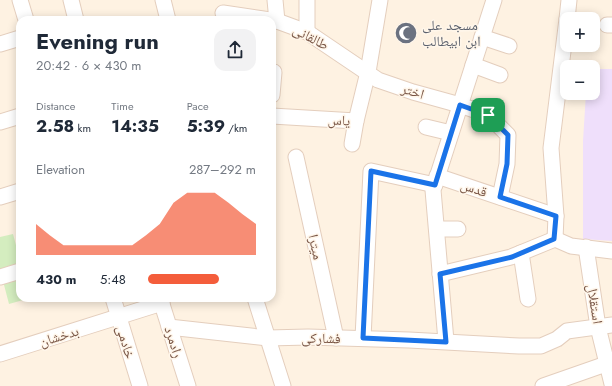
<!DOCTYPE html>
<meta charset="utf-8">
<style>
:root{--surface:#fff;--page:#f2f2f3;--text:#1f2937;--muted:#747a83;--accent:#f45d3b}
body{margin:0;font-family:Jost,"Noto Naskh Arabic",sans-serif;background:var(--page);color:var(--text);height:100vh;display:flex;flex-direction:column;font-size:15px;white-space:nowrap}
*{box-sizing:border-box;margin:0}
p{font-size:13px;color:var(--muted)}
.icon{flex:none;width:22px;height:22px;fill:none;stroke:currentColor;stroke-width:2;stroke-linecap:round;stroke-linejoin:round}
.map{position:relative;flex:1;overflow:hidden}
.details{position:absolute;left:16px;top:16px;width:260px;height:286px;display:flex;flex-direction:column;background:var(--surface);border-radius:12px;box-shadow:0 2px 10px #0003}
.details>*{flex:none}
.tools{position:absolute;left:560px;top:12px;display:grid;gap:8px}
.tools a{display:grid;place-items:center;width:40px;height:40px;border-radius:8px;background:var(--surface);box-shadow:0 2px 10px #0003;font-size:20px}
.pin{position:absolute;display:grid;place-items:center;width:34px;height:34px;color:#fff;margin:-17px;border-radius:8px;box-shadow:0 2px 6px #0006}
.round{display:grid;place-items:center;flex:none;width:42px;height:42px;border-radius:12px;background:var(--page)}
.head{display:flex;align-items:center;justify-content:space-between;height:68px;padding:0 20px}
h1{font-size:22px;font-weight:700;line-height:30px}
.figures{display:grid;grid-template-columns:repeat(3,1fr);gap:6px;height:68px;padding:4px 20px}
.figures div{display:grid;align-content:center}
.figures b{font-size:17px;font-weight:700}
.figures small{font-size:11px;font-weight:400}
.figures p{font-size:11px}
.chart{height:112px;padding:8px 20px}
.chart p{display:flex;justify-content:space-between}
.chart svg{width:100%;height:72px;margin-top:4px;fill:var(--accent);opacity:.7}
ul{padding:0 20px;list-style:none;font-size:13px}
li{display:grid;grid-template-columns:64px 48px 1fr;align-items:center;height:30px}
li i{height:10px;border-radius:5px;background:var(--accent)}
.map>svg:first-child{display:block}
</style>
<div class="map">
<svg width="612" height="386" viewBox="0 0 612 386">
<rect width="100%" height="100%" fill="#fef2e2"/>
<polygon fill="#efdffb" points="593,69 612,69 612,241 583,239 583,141 586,93 593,93"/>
<g fill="#d4edbf">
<polygon points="13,234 20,260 20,265 0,270 0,237"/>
<polygon points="20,276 20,298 30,298 9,304 3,281"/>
</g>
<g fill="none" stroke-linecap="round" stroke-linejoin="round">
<g stroke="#e4cebd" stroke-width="17">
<g id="minor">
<polyline points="20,0 26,20"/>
<polyline points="71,0 76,20"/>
<polyline points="163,0 168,20"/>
<polyline points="275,0 277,21"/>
<polyline points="307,0 307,32"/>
<polyline points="223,13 277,21 307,32 378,80 413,92 460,105 488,115 508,135 507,164 500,197"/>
<polyline points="567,19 569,0"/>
<polyline points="607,25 612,25"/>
<polyline points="482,37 509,46"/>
<polyline points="0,44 20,38"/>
<polyline points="473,65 500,75"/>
<polyline points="272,95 274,72"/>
<polyline points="272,116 356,121 368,72 380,0"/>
<polyline points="0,122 20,116"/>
<polyline points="426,127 451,133"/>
<polyline points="352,144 356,121"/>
<polyline points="296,157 336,338"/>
<polyline points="437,176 556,216"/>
<polyline points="0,197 20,191"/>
<polyline points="437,229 458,229"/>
<polyline points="555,239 556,216 551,148 567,19"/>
<polyline points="586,247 598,327 612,384"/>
<polyline points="521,253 528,299"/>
<polyline points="440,274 511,257 555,239 571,246 612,251"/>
<polyline points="0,277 20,271"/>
<polyline points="113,298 140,386"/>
<polyline points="160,298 188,386"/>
<polyline points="255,298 283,386"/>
<polyline points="169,327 268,338 308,337 409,340 519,346 541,346 557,339 567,331 612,325"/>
<polyline points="363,338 371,171 435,185"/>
<polyline points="446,341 433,190 494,0"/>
<polyline points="0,354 162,303"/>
<polyline points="543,386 606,364"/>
</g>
</g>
<use href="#minor" stroke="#fff" stroke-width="15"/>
</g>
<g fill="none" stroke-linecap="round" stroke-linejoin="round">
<g stroke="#fff" stroke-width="8">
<polygon id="route" points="460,105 488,115 508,135 507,164 500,197 556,216 554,239 512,257 440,274 446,342 363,338 371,171 435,185"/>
</g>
<use href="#route" stroke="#1a73e8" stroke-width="5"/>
</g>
<defs>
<g id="mosque-disc" transform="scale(1.15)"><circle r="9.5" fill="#6b7280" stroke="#fff6ea"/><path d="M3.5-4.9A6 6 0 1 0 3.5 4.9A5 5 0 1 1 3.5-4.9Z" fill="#fff"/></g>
</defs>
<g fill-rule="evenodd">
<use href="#mosque-disc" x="406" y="33"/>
</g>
<g text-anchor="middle" stroke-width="3" stroke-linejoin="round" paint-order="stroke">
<g font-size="14" fill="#5b616d" stroke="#fff6ea" text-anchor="start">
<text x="422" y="30">مسجد علی<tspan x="422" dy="16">ابن ابیطالب</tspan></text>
</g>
<g font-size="14" fill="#795646" stroke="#fff6ea">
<text transform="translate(311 37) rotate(28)" y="5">طالقانی</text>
<text transform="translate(413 91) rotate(17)" y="5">اختر</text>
<text transform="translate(339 120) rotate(2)" y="5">یاس</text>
<text transform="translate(474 188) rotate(19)" y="5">قدس</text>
<text transform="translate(316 247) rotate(78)" y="5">میترا</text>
<text transform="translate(595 304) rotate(81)" y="5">استقلال</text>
<text transform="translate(59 336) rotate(-17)" y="5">بدخشان</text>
<text transform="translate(321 338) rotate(1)" y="5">فشارکی</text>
<text transform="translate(126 342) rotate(73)" y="5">خادمی</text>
<text transform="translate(174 342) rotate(72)" y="5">رادمرد</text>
</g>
</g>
</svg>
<div class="tools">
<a>+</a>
<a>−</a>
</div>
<div class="pin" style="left:488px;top:115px;background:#1e9e55"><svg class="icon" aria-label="arrive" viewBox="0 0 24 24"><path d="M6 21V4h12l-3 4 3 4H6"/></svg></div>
<section class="details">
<div class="head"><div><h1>Evening run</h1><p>20:42 · 6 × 430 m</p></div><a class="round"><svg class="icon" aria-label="share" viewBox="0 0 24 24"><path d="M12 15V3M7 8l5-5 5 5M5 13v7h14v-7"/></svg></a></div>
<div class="figures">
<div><p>Distance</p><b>2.58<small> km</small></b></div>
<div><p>Time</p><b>14:35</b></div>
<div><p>Pace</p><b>5:39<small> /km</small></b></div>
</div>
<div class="chart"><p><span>Elevation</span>287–292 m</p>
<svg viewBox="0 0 160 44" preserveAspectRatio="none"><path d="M0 44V25L10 32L20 38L30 38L40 38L50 38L60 38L70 38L80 32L90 25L100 12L110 6L120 6L130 6L140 12L150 19L160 25V44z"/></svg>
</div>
<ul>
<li><b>430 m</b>5:48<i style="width:66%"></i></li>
</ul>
</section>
</div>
